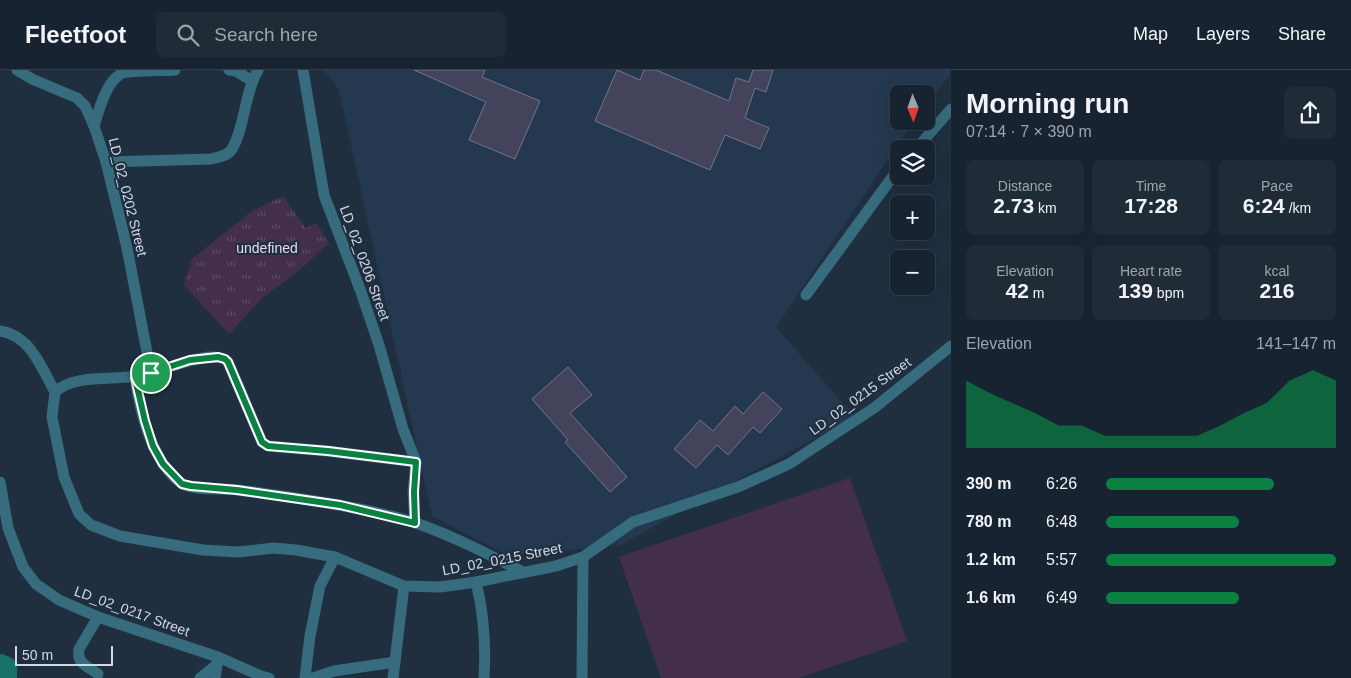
<!DOCTYPE html>
<meta charset="utf-8">
<style>
:root{--surface:#172330;--page:#202b38;--text:#f1f3f6;--muted:#9ea4ab;--line:#36404c;--accent:#0b8043}
body{margin:0;font-family:Helvetica,sans-serif;background:var(--page);color:var(--text);height:100vh;display:flex;flex-direction:column;font-size:19px;white-space:nowrap}
*{box-sizing:border-box;margin:0}
p{font-size:16px;color:var(--muted)}
.icon{flex:none;width:28px;height:28px;fill:none;stroke:currentColor;stroke-width:2;stroke-linecap:round;stroke-linejoin:round}
.map{position:relative;flex:1;overflow:hidden}
.side{display:flex;flex-direction:column;background:var(--surface);width:400px}
.side>*{flex:none}
.needle{width:32px;rotate:178deg}
.controls{position:absolute;left:890px;top:15px;display:grid;gap:10px}
.controls a{display:grid;place-items:center;width:45px;height:45px;border-radius:8px;background:var(--surface);box-shadow:0 5px 20px #0002,0 0 0 1px var(--line);font-size:25px}
.scale{position:absolute;left:15px;bottom:12px;width:98px;box-sizing:border-box;padding-left:5px;border:2px solid #d0d9e5;border-top:0;font-size:14px;line-height:18px;white-space:nowrap;color:#d0d9e5;-webkit-text-stroke:4px #1f2f40;paint-order:stroke}
.pin{position:absolute;display:grid;place-items:center;width:42px;height:42px;color:#fff;margin:-21px;border:2px solid #fff;border-radius:50%;box-shadow:0 1px 5px #0007}
.round{display:grid;place-items:center;flex:none;width:52px;height:52px;border-radius:8px;background:var(--page)}
.head{display:flex;align-items:center;justify-content:space-between;height:85px;padding:0 15px}
h1{font-size:28px;font-weight:700;line-height:38px}
.metrics{display:grid;grid-template-columns:repeat(3,1fr);gap:8px;height:85px;padding:5px 15px}
.metrics div{display:grid;align-content:center;border-radius:8px;background:var(--page);text-align:center}
.metrics b{font-size:21px;font-weight:700}
.metrics small{font-size:14px;font-weight:400}
.metrics p{font-size:14px}
.chart{height:140px;padding:10px 15px}
.chart p{display:flex;justify-content:space-between}
.chart svg{width:100%;height:90px;margin-top:5px;fill:var(--accent);opacity:.7}
ul{padding:0 15px;list-style:none;font-size:16px}
li{display:grid;grid-template-columns:80px 60px 1fr;align-items:center;height:38px}
li i{height:12px;border-radius:6px;background:var(--accent)}
header{display:flex;align-items:center;gap:30px;box-sizing:border-box;height:70px;padding:0 25px;background:var(--surface);border-bottom:1px solid var(--line)}
header strong{font-size:24px}
nav{display:flex;gap:28px;margin-inline-start:auto;font-size:18px}
.search{width:350px;height:45px;background:var(--page);display:flex;align-items:center;gap:12px;box-sizing:border-box;padding:0 18px;border-radius:8px;color:var(--muted);font-size:19px}
main{display:flex;flex:1;min-height:0}
.map>svg:first-child{display:block}
</style>
<header>
<strong>Fleetfoot</strong>
<div class="search"><svg class="icon" aria-label="search" viewBox="0 0 24 24"><circle cx="10" cy="10" r="6"/><path d="M15 15l6 6"/></svg>Search here</div>
<nav><a>Map</a><a>Layers</a><a>Share</a></nav>
</header>
<main>
<div class="map">
<svg width="951" height="608" viewBox="0 0 951 608">
<defs>
<pattern id="grass-tufts" width="24" height="20" patternUnits="userSpaceOnUse" patternTransform="scale(1.25)"><rect width="24" height="20" fill="#432e4d"/><path d="M3 7l-1-3M5 7V3M7 7l1-3M15 17l-1-3M17 17v-4M19 17l1-3" fill="none" stroke="#5d4c66"/></pattern>
</defs>
<rect width="100%" height="100%" fill="#1f2f40"/>
<polygon fill="#24394f" points="324,0 951,0 951,4 926,34 926,24 899,24 899,51 914,51 776,257 855,347 736,411 621,475 508,486 432,446 339,20"/>
<polygon fill="url(#grass-tufts)" points="283,126 306,158 316,153 329,173 295,204 262,228 229,264 184,215 192,189 252,141"/>
<polygon fill="#432e4d" points="850,408 907,571 799,608 661,608 619,487"/>
<g fill="none" stroke-linecap="round" stroke-linejoin="round">
<polyline stroke="#17726c" stroke-width="24" points="0,596 5,598 5,608"/>
</g>
<g fill="#43445b" stroke="#73748d">
<polygon points="414,0 485,0 482,7 540,31 515,89 469,70 486,32"/>
<polygon points="617,0 640,10 644,0 656,0 729,31 736,8 749,12 753,0 773,0 766,22 755,18 745,48 769,58 760,79 725,65 710,100 595,51"/>
<polygon points="568,297 592,325 570,343 627,407 610,422 565,372 568,370 532,329"/>
<polygon points="763,322 782,339 760,363 753,357 728,385 717,375 696,398 674,379 700,350 713,361 735,336 743,344"/>
</g>
<g fill="none" stroke-linecap="round" stroke-linejoin="round">
<g stroke="#366c7d" stroke-width="11">
<polyline points="17,0 32,9 77,28 85,36 94,56 106,92 127,178 151,303"/>
<polyline points="229,0 236,1 252,11"/>
<polyline points="303,0 324,125 361,222 379,275 403,359 416,392 413,422 415,453"/>
<path d="M 94,56 C 99,40 106,12 121,4 C 127,0 165,1 175,0"/>
<polyline points="916,79 951,39"/>
<path d="M 106,92 L 211,89 C 219,87 228,86 232,79 C 245,57 244,24 258,0"/>
<polyline points="806,225 899,98"/>
<path d="M 0,261 C 31,266 41,297 55,322"/>
<path d="M 135,308 C 140,341 152,392 181,413 C 192,421 223,418 237,420 C 271,424 305,429 338,435 C 361,439 394,446 416,453 C 453,466 488,484 523,502"/>
<polyline points="55,322 52,347 64,407 79,444 91,455 120,466 203,480 238,482 274,478 296,480 335,487 404,516 440,517 476,512 556,496 583,487 633,452 738,417 789,394 874,338 951,276"/>
<path d="M 55,322 C 76,302 120,312 147,304 C 164,300 215,277 228,292 L 262,372 L 268,376 L 327,381 L 416,392"/>
<polyline points="0,412 8,458 23,497 36,514 59,530 98,547 218,587 261,606 269,608"/>
<path d="M 476,512 C 484,544 486,575 484,608"/>
<path d="M 98,547 L 79,579 C 76,593 88,597 98,604"/>
<polyline points="200,608 215,596"/>
<polyline points="215,608 218,587"/>
<polyline points="305,608 310,566 320,516 335,487"/>
<polyline points="313,608 334,601 395,592"/>
<polyline points="393,608 404,516"/>
<polyline points="582,608 583,487"/>
</g>
</g>
<g fill="none" stroke-linecap="round" stroke-linejoin="round">
<g stroke="#fff" stroke-width="10">
<polygon id="route" points="218,287 225,289 228,292 262,372 268,376 328,381 416,392 414,422 415,453 340,435 237,420 191,416 182,414 163,394 153,376 145,351 135,308 190,290"/>
</g>
<use href="#route" stroke="#0b8043" stroke-width="6"/>
</g>
<g text-anchor="middle" stroke-width="4" stroke-linejoin="round" paint-order="stroke">
<g font-size="14" fill="#d0d9e5" stroke="#1f2f40">
<text transform="translate(128 127) rotate(76)" y="5">LD_02_0202 Street</text>
<text transform="translate(365 193) rotate(70)" y="5">LD_02_0206 Street</text>
<text transform="translate(860 326) rotate(-36)" y="5">LD_02_0215 Street</text>
<text transform="translate(502 489) rotate(-11)" y="5">LD_02_0215 Street</text>
<text transform="translate(132 541) rotate(20)" y="5">LD_02_0217 Street</text>
</g>
<g font-size="14" fill="#ebd8f5" stroke="#1f2f40">
<text x="267" y="183">undefined</text>
</g>
</g>
</svg>
<div class="controls">
<a><svg class="needle" viewBox="-14 -14 28 28"><path d="M0-13l5 13h-10z" fill="#e53935"/><path d="M0 13l5-13h-10z" fill="#9ea4ab"/></svg></a>
<a><svg class="icon" aria-label="layers" viewBox="0 0 24 24"><path d="M12 4l9 5-9 5-9-5zM3 14l9 5 9-5"/></svg></a>
<a>+</a>
<a>−</a>
</div>
<div class="scale">50 m</div>
<div class="pin" style="left:151px;top:303px;background:#1e9e55"><svg class="icon" aria-label="arrive" viewBox="0 0 24 24"><path d="M6 21V4h12l-3 4 3 4H6"/></svg></div>
</div>
<section class="side">
<div class="head"><div><h1>Morning run</h1><p>07:14 · 7 × 390 m</p></div><a class="round"><svg class="icon" aria-label="share" viewBox="0 0 24 24"><path d="M12 15V3M7 8l5-5 5 5M5 13v7h14v-7"/></svg></a></div>
<div class="metrics">
<div><p>Distance</p><b>2.73<small> km</small></b></div>
<div><p>Time</p><b>17:28</b></div>
<div><p>Pace</p><b>6:24<small> /km</small></b></div>
</div>
<div class="metrics">
<div><p>Elevation</p><b>42<small> m</small></b></div>
<div><p>Heart rate</p><b>139<small> bpm</small></b></div>
<div><p>kcal</p><b>216</b></div>
</div>
<div class="chart"><p><span>Elevation</span>141–147 m</p>
<svg viewBox="0 0 160 44" preserveAspectRatio="none"><path d="M0 44V11L10 17L20 22L30 27L40 33L50 33L60 38L70 38L80 38L90 38L100 38L110 33L120 27L130 22L140 11L150 6L160 11V44z"/></svg>
</div>
<ul>
<li><b>390 m</b>6:26<i style="width:73%"></i></li>
<li><b>780 m</b>6:48<i style="width:58%"></i></li>
<li><b>1.2 km</b>5:57<i style="width:100%"></i></li>
<li><b>1.6 km</b>6:49<i style="width:58%"></i></li>
</ul>
</section>
</main>
